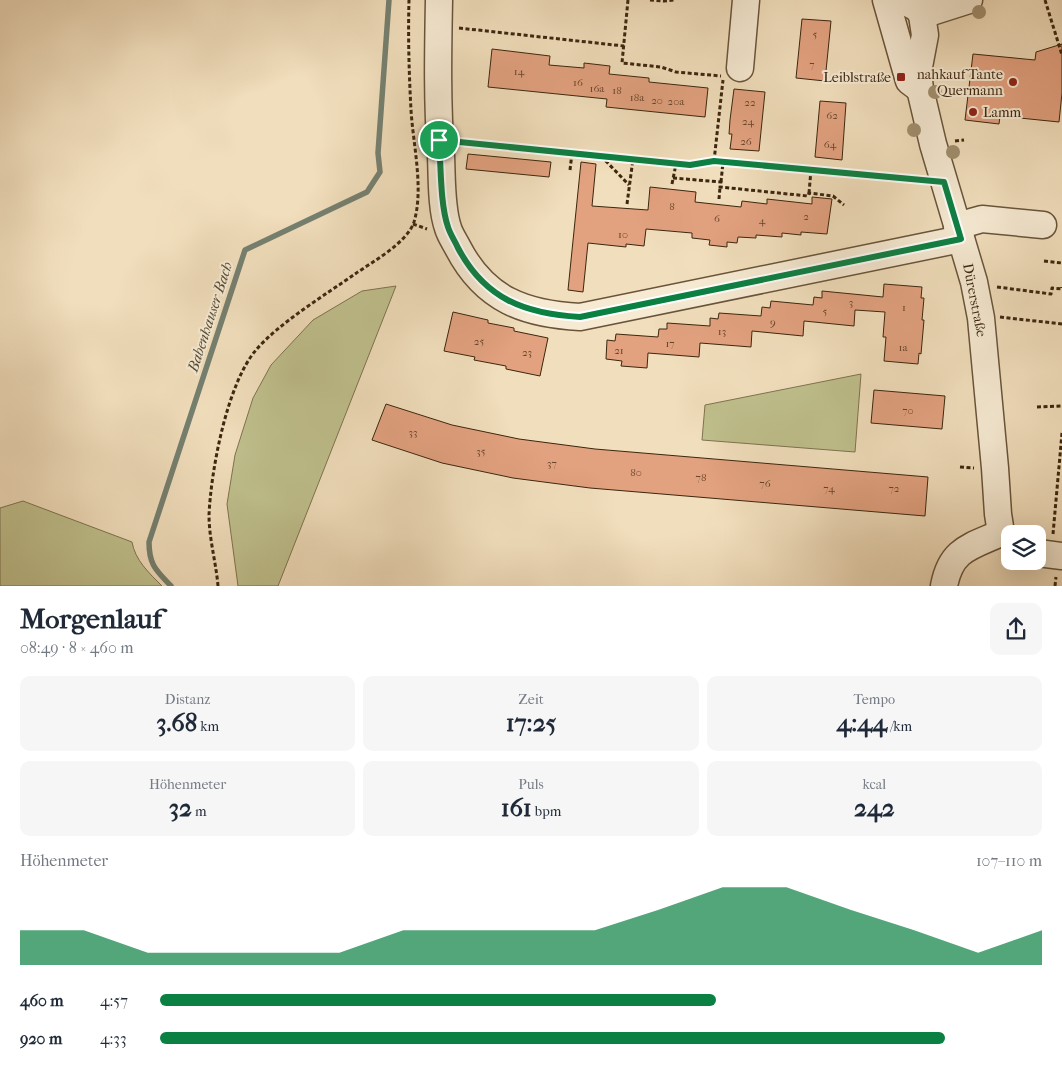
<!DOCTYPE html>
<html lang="de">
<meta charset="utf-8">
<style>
:root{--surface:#fff;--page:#f6f6f7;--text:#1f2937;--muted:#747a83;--accent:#0b8043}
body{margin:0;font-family:"IM FELL French Canon",serif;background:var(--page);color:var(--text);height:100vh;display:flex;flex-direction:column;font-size:19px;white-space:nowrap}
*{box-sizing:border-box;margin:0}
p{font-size:16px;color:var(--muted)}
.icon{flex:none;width:28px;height:28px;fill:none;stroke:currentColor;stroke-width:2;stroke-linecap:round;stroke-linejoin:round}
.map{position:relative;height:586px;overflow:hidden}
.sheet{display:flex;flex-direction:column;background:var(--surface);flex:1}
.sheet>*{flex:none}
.buttons{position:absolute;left:1001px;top:525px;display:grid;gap:10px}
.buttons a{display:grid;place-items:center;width:45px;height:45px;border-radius:10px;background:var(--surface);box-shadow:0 5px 20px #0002;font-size:25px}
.pin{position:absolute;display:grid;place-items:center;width:42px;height:42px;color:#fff;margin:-21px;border:2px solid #fff;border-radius:50%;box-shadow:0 1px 5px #0007}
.round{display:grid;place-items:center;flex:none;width:52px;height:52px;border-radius:10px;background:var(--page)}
.overview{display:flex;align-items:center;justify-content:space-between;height:85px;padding:0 20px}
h1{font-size:28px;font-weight:700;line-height:38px}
.metrics{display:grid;grid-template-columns:repeat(3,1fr);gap:8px;height:85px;padding:5px 20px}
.metrics div{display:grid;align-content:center;border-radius:10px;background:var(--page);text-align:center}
.metrics b{font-size:25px;font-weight:700}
.metrics small{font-size:14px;font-weight:400}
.metrics p{font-size:14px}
.chart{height:140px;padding:10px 20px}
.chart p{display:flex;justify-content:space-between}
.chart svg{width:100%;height:90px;margin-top:5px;fill:var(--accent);opacity:.7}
ul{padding:0 20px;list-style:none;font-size:16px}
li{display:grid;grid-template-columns:80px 60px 1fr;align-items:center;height:38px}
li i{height:12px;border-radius:6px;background:var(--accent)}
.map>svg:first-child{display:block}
</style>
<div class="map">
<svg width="1062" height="586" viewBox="0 0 1062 586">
<rect width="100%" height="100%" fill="#f1debc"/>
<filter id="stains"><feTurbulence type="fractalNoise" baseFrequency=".004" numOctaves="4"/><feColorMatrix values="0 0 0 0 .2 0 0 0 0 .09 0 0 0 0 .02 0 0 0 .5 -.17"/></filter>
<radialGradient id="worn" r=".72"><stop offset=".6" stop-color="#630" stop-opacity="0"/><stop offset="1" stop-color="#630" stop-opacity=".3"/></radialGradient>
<g fill="#bfc08d" stroke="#7e734e">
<polygon points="396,286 278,586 238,586 227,504 235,455 253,398 271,365 313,320 362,291"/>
<polygon points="861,374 855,452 702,440 705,405"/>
<path d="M 23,501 L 132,542 C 135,560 149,573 162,586 L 0,586 L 0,508 Z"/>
</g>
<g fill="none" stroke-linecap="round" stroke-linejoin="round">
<path stroke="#758070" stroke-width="5.5" d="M 171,586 C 156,570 149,565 149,542 L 245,250 L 367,192 L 380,172 L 378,153 L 389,0"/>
</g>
<g fill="#e2a17f" stroke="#3c260f">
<polygon points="802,19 831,21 825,81 796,78"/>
<polygon points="1062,44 1062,93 1059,122 1000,116 999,124 965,120 973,54 1035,60 1036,52"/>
<polygon points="492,49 550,56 549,65 584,68 584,63 610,66 609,74 649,78 649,82 708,88 705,117 606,107 607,99 488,87"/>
<polygon points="734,89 765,92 759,151 730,149 732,134 729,134 730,120"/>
<polygon points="820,101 846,103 842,160 815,157"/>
<polygon points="468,154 551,162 549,177 466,169"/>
<polygon points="581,162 596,164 592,206 648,210 650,187 696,192 695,202 741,207 742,201 767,204 767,199 812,204 812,197 832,199 827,234 801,232 801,235 782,233 782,237 756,235 756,238 738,237 737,243 727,242 727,247 709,245 710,240 692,238 692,233 646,229 644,246 626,244 626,247 588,243 583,292 568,290"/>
<polygon points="884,284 922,287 921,298 924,298 922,320 924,320 921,354 919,353 918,364 884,361 886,337 883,337 885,312 855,310 854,326 804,321 803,336 752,331 751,347 700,343 699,357 648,353 647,368 621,366 622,361 606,359 607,340 615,341 616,334 658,337 659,329 667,329 667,323 710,326 710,318 718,319 719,313 761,316 762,307 770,308 771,301 813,305 814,297 822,298 822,291 883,297"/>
<polygon points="453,312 488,320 488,323 514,328 514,331 548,338 540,376 506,369 506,366 474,360 475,357 444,351"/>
<polygon points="874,390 945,396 942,429 871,423"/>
<polygon points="386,404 452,425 519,439 595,449 928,477 925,516 590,488 513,478 442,463 372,440"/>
</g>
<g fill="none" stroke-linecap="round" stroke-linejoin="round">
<g stroke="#69543a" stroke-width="29">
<g id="minor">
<path d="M 439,0 C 438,52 437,104 441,156 C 442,177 441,208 448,228 C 450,235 455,242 458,248 C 485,300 525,314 580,317 L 961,239"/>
<polyline points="886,0 909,81 917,87"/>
<polyline points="902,0 917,8 922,15 925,35 918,72 920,89 933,144 974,282 981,318 995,468 998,514 1001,533"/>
<polyline points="922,15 969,0"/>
<polyline points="740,68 746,0"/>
<polyline points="957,226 982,219 1043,225"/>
<polyline points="1038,553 1062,556"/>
<path d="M 944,586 C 951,549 970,547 1001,533"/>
</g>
</g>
<g stroke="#3c260f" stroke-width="3" stroke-dasharray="4 2.5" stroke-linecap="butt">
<polyline points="628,0 622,63 661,67 676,72 721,76"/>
<polyline points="650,0 664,1 674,0"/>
<polyline points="1045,0 1062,55"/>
<polyline points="459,28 624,46"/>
<polyline points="955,141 964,140"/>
<polyline points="460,142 690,165 714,161 922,180"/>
<polyline points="601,156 629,185"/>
<polyline points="714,161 723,80"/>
<polyline points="570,170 572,153"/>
<polyline points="673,178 721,182 720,187 808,196 809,193 833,196 844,205"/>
<polyline points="721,182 723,162"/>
<polyline points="672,184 676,164"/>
<polyline points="809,193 811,170"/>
<polyline points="719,199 720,187"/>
<polyline points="627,204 633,159"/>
<polyline points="413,224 427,229"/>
<polyline points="1044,261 1062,263"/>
<polyline points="997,287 1051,294 1052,288 1062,289 1062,287"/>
<polyline points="1000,317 1062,324"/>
<polyline points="1037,407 1062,406"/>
<polyline points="960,467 974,468"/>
<polyline points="1053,534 1062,433"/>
<path d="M 218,586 C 216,562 209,539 209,515 C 211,470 227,384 256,350 C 279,323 325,295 355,274 C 372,262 407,243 414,222 C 424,189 413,144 411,110 C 409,73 408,37 409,0"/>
<polyline points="1055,586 1056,577"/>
</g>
<use href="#minor" stroke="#f6ead3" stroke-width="26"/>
</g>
<g fill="#a08e6e">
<circle cx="979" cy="12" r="7"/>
<circle cx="935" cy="92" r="7"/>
<circle cx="914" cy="130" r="7"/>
<circle cx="953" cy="152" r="7"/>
</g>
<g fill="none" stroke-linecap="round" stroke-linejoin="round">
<g stroke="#fff" stroke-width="10">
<path id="route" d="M 439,140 L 690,165 L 714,161 L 944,182 L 961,239 L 580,317 C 525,314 485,299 458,248 C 455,241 450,234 448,227 C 440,204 441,165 439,140 Z"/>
</g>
<use href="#route" stroke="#0b8043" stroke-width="6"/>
</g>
<g fill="#8f2418" stroke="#f6ead3" stroke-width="2">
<rect x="896" y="72" width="10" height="10" rx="2.5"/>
<circle cx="1013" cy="82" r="5"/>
<circle cx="973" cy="112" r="5"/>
</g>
<g text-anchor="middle" stroke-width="4" stroke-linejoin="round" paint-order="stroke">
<g font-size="11" fill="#66452b">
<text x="815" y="38">5</text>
<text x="812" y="68">7</text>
<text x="519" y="75">14</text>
<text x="578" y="86">16</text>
<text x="597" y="92">16a</text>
<text x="617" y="94">18</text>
<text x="637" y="101">18a</text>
<text x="657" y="104">20</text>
<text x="676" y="105">20a</text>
<text x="750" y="106">22</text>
<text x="832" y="119">62</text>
<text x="748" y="125">24</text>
<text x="746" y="145">26</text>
<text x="830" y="148">64</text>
<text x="672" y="210">8</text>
<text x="806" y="220">2</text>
<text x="717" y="222">6</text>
<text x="762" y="224">4</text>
<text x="623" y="238">10</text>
<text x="851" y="306">3</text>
<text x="904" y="311">1</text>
<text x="825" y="315">5</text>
<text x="773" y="326">9</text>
<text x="722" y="335">13</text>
<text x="479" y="345">25</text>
<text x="670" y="347">17</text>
<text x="903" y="351">1a</text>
<text x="619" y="354">21</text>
<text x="527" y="356">23</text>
<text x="908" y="414">70</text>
<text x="413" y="436">33</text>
<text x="481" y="455">35</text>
<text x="552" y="467">37</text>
<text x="636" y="476">80</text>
<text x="701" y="481">78</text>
<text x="765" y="487">76</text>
<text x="829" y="492">74</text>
<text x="894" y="492">72</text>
</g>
<g font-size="14" fill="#3c260f" stroke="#f6ead3" text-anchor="end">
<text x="1003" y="79">nahkauf Tante<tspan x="1003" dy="16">Quermann</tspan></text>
<text x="891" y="82">Leiblstraße</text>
<text x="983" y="117" text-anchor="start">Lamm</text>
</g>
<g font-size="14" fill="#3c260f" stroke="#f6ead3">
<text transform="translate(975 300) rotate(79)" y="5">Dürerstraße</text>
</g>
<g font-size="15" font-style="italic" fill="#544c37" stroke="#f6ead3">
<text transform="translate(210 317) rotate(-72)" y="5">Babenhauser Bach</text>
</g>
</g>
<rect width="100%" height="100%" filter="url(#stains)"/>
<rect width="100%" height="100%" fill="url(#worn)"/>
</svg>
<div class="buttons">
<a><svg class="icon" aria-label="layers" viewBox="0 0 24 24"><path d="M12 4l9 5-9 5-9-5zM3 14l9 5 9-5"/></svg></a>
</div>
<div class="pin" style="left:439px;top:140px;background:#1e9e55"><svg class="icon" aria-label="arrive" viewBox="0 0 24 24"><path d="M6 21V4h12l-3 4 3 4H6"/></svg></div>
</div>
<section class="sheet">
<div class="overview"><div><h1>Morgenlauf</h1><p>08:49 · 8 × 460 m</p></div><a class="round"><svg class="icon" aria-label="share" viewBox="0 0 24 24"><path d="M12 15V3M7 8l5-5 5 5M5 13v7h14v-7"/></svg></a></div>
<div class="metrics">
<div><p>Distanz</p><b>3.68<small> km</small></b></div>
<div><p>Zeit</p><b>17:25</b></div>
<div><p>Tempo</p><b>4:44<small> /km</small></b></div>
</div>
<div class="metrics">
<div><p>Höhenmeter</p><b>32<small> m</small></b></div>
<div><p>Puls</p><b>161<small> bpm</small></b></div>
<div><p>kcal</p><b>242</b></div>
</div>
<div class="chart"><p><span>Höhenmeter</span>107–110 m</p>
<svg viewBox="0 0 160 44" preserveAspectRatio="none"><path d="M0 44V27L10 27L20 38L30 38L40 38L50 38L60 27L70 27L80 27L90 27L100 17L110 6L120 6L130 17L140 27L150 38L160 27V44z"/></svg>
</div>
<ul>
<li><b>460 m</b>4:57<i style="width:63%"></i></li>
<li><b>920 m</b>4:33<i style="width:89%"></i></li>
</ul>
</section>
